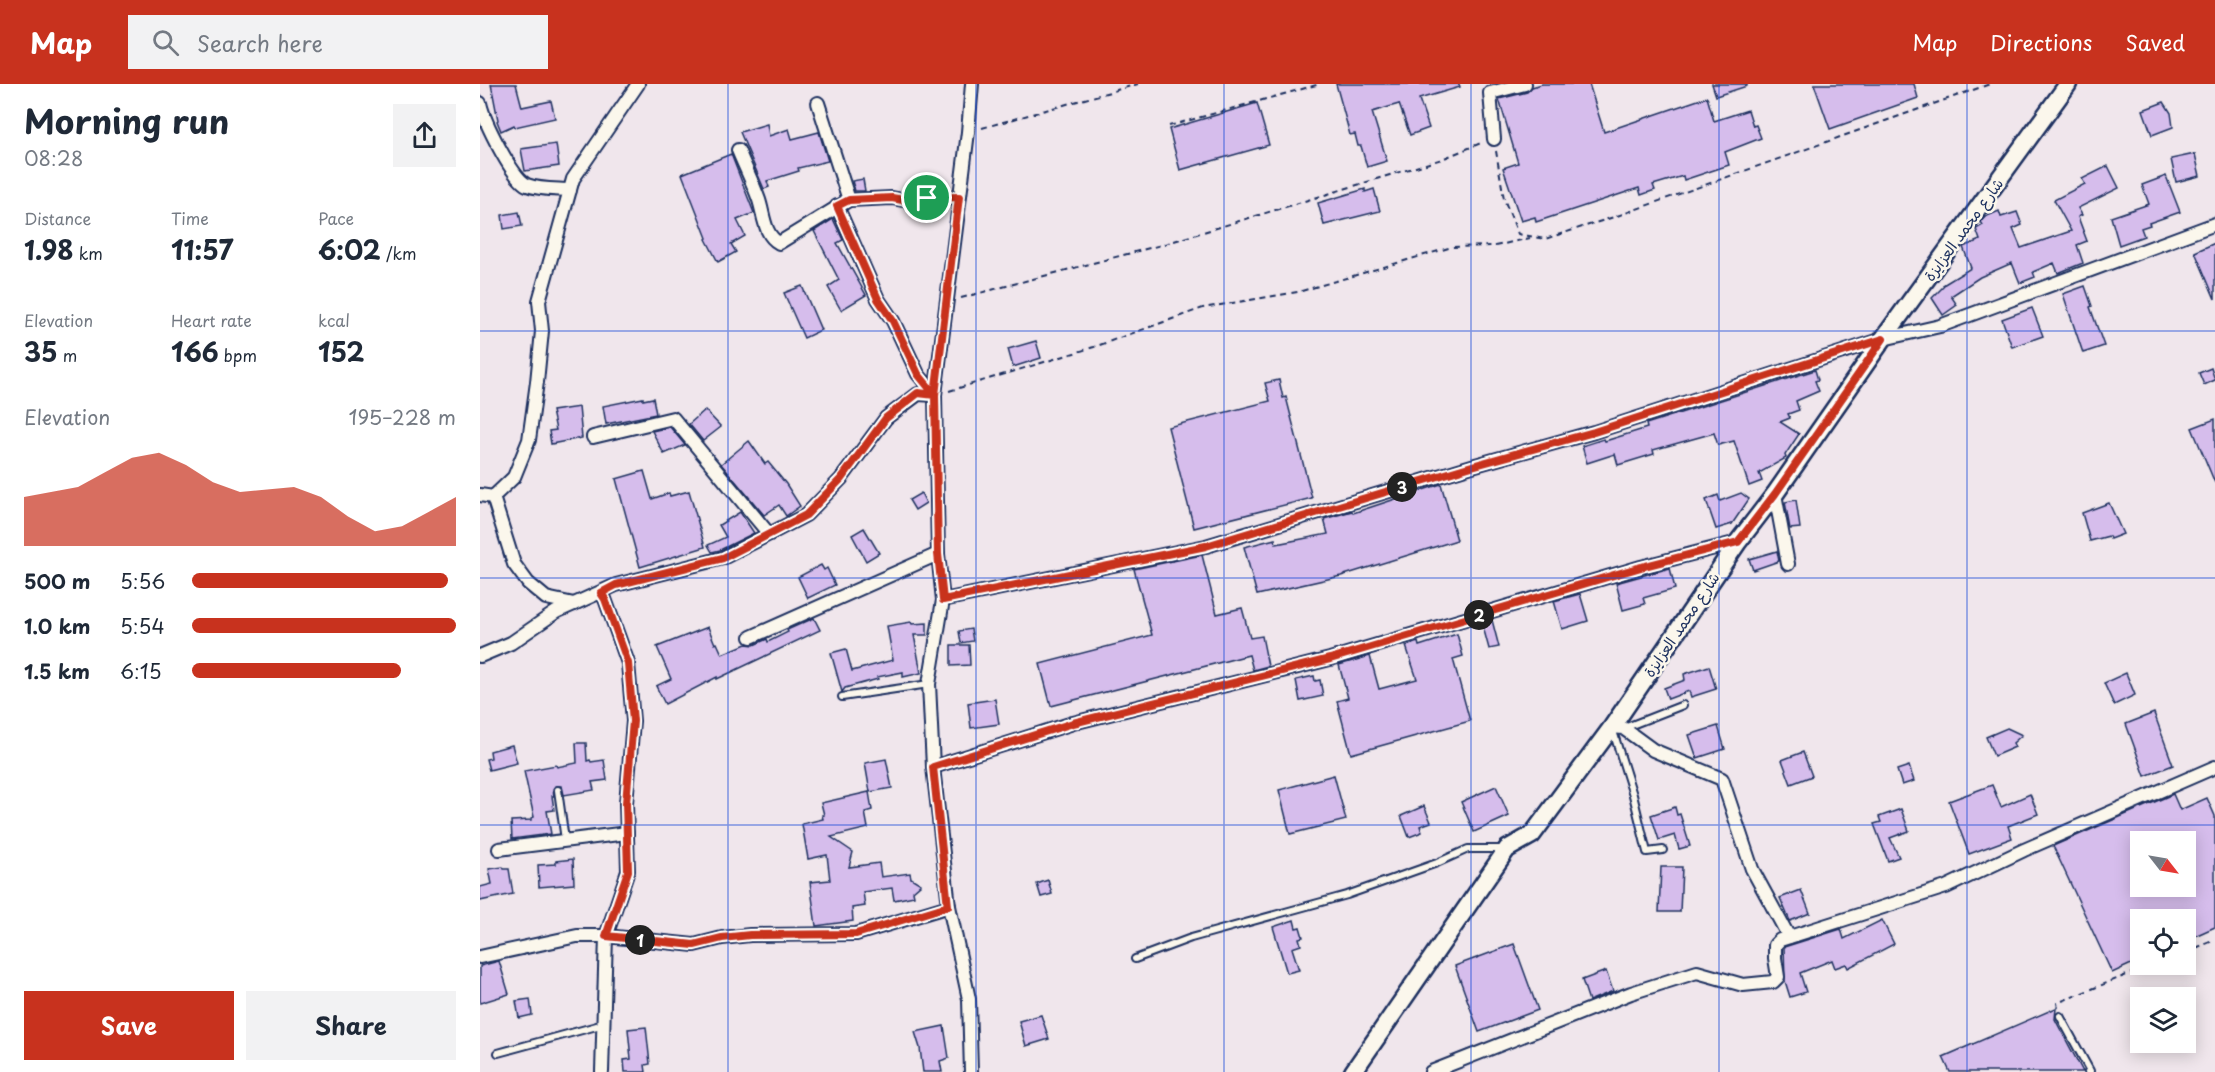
<!DOCTYPE html>
<meta charset="utf-8">
<style>
:root{--surface:#fff;--page:#f2f2f3;--text:#1f2937;--muted:#747a83;--accent:#c8321e}
body{margin:0;font-family:"Playpen Sans","Playpen Sans Arabic",sans-serif;background:var(--page);color:var(--text);height:100vh;display:flex;flex-direction:column;font-size:22px;white-space:nowrap}
*{box-sizing:border-box;margin:0}
p{font-size:20px;color:var(--muted)}
.icon{flex:none;width:33px;height:33px;fill:none;stroke:currentColor;stroke-width:2;stroke-linecap:round;stroke-linejoin:round}
.map{position:relative;flex:1;overflow:hidden}
.drawer{display:flex;flex-direction:column;background:var(--surface);width:480px}
.drawer>*{flex:none}
.needle{width:39px;rotate:121deg}
.buttons{position:absolute;left:1650px;top:747px;display:grid;gap:12px}
.buttons a{display:grid;place-items:center;width:66px;height:66px;border-radius:0px;background:var(--surface);box-shadow:0 3px 15px #0003;font-size:30px}
.pin{position:absolute;display:grid;place-items:center;width:51px;height:51px;color:#fff;margin:-26px;border:3px solid #fff;border-radius:50%;box-shadow:0 2px 6px #0007}
.km{position:absolute;width:30px;height:30px;margin:-15px;border-radius:50%;background:#222;color:#fff;font-size:16px;line-height:30px;text-align:center}
.round{display:grid;place-items:center;flex:none;width:63px;height:63px;border-radius:0px;background:var(--page)}
.headline{display:flex;align-items:center;justify-content:space-between;height:102px;padding:0 24px}
h1{font-size:33px;font-weight:700;line-height:45px}
.metrics{display:grid;grid-template-columns:repeat(3,1fr);gap:9px;height:102px;padding:6px 24px}
.metrics div{display:grid;align-content:center}
.metrics b{font-size:26px;font-weight:700}
.metrics small{font-size:16px;font-weight:400}
.metrics p{font-size:16px}
.chart{height:168px;padding:12px 24px}
.chart p{display:flex;justify-content:space-between}
.chart svg{width:100%;height:108px;margin-top:6px;fill:var(--accent);opacity:.7}
.cta{display:flex;gap:12px;margin-top:auto;padding:12px 24px}
.cta a{flex:1;height:69px;border-radius:0px;background:var(--accent);color:#fff;font-size:24px;font-weight:700;line-height:69px;text-align:center}
.cta a+a{background:var(--page);color:var(--text)}
ul{padding:0 24px;list-style:none;font-size:20px}
li{display:grid;grid-template-columns:96px 72px 1fr;align-items:center;height:45px}
li i{height:15px;border-radius:8px;background:var(--accent)}
header{display:flex;align-items:center;gap:36px;box-sizing:border-box;height:84px;padding:0 30px;background:var(--accent);color:#fff}
header strong{font-size:28px}
nav{display:flex;gap:33px;margin-inline-start:auto;font-size:21px}
.search{width:420px;height:54px;background:var(--page);display:flex;align-items:center;gap:15px;box-sizing:border-box;padding:0 21px;border-radius:0px;color:var(--muted);font-size:22px}
main{display:flex;flex:1;min-height:0}
.map>svg:first-child{display:block}
</style>
<header>
<strong>Map</strong>
<div class="search"><svg class="icon" aria-label="search" viewBox="0 0 24 24"><circle cx="10" cy="10" r="6"/><path d="M15 15l6 6"/></svg>Search here</div>
<nav><a>Map</a><a>Directions</a><a>Saved</a></nav>
</header>
<main>
<section class="drawer">
<div class="headline"><div><h1>Morning run</h1><p>08:28</p></div><a class="round"><svg class="icon" aria-label="share" viewBox="0 0 24 24"><path d="M12 15V3M7 8l5-5 5 5M5 13v7h14v-7"/></svg></a></div>
<div class="metrics">
<div><p>Distance</p><b>1.98<small> km</small></b></div>
<div><p>Time</p><b>11:57</b></div>
<div><p>Pace</p><b>6:02<small> /km</small></b></div>
</div>
<div class="metrics">
<div><p>Elevation</p><b>35<small> m</small></b></div>
<div><p>Heart rate</p><b>166<small> bpm</small></b></div>
<div><p>kcal</p><b>152</b></div>
</div>
<div class="chart"><p><span>Elevation</span>195–228 m</p>
<svg viewBox="0 0 160 44" preserveAspectRatio="none"><path d="M0 44V24L10 22L20 20L30 14L40 8L50 6L60 11L70 18L80 22L90 21L100 20L110 24L120 32L130 38L140 36L150 30L160 24V44z"/></svg>
</div>
<ul>
<li><b>500 m</b>5:56<i style="width:97%"></i></li>
<li><b>1.0 km</b>5:54<i style="width:100%"></i></li>
<li><b>1.5 km</b>6:15<i style="width:79%"></i></li>
</ul>
<div class="cta"><a>Save</a><a>Share</a></div>
</section>
<div class="map">
<svg width="1735" height="988" viewBox="0 0 1735 988">
<rect width="100%" height="100%" fill="#f0e6ec"/>
<filter id="ink" filterUnits="userSpaceOnUse"><feTurbulence type="fractalNoise" baseFrequency=".0167" numOctaves="2"/><feDisplacementMap in="SourceGraphic" scale="12" xChannelSelector="R" yChannelSelector="G"/><feConvolveMatrix kernelMatrix="1 2 1 2 8 2 1 2 1" color-interpolation-filters="sRGB"/></filter>
<g filter="url(#ink)">
<g fill="#d6bdec" stroke="#1b2f5e" stroke-width="1.5" fill-rule="evenodd">
<polygon points="11,0 36,0 42,23 71,17 75,34 35,43 34,41 21,47 17,37 18,36"/>
<polygon points="856,0 979,0 980,3 939,15 949,44 930,51 919,20 892,28 907,77 887,83 881,62 878,62 875,50 870,51"/>
<polygon points="1062,0 1109,0 1124,48 1227,13 1234,37 1268,26 1273,42 1276,41 1281,54 1245,68 1249,81 1204,96 1203,92 1173,101 1175,106 1161,111 1159,104 1056,138 1055,133 1041,137 1023,84 1038,79 1019,15 1047,8 1052,3"/>
<polygon points="1232,0 1267,0 1267,2 1236,12"/>
<polygon points="1334,0 1434,0 1438,14 1350,45"/>
<polygon points="1684,18 1691,29 1693,43 1672,51 1663,26"/>
<polygon points="777,19 789,61 700,86 689,45"/>
<polygon points="287,40 289,52 309,45 312,55 339,48 348,77 318,84 319,87 287,97 289,103 284,105 260,48"/>
<polygon points="76,60 79,82 45,87 41,65"/>
<polygon points="251,70 274,129 257,136 265,152 251,160 256,168 238,178 226,155 227,154 202,90"/>
<polygon points="1715,70 1720,92 1696,98 1691,75"/>
<polygon points="1628,82 1639,104 1598,124 1602,131 1598,133 1607,157 1597,161 1603,179 1578,189 1574,179 1553,188 1555,193 1540,199 1532,179 1500,193 1471,212 1477,221 1463,231 1452,214 1464,202 1463,201 1491,184 1483,163 1500,156 1496,145 1503,141 1501,138 1505,133 1519,127 1521,133 1537,128 1542,141 1533,145 1541,164 1591,147 1574,116 1605,100 1602,95"/>
<polygon points="1686,92 1700,128 1669,139 1670,141 1661,144 1664,152 1639,161 1631,133 1669,120 1662,101"/>
<polygon points="383,95 385,107 375,107 372,97"/>
<polygon points="885,105 885,108 894,105 900,127 844,141 838,119"/>
<polygon points="39,128 42,142 24,145 22,131"/>
<polygon points="353,135 363,156 357,159 386,211 361,226 348,203 359,196 334,147"/>
<polygon points="1735,159 1735,215 1715,168"/>
<polygon points="322,202 341,246 324,254 304,209"/>
<polygon points="1605,202 1612,222 1610,223 1624,262 1603,269 1583,210"/>
<polygon points="1552,224 1563,252 1532,263 1522,235"/>
<polygon points="556,257 561,274 533,283 528,265"/>
<polygon points="1731,284 1735,296 1724,301 1719,289"/>
<polygon points="1335,286 1338,296 1335,297 1339,307 1316,317 1319,326 1308,330 1310,334 1300,338 1319,350 1305,371 1306,374 1279,389 1282,397 1269,402 1254,357 1238,361 1234,349 1173,366 1174,370 1138,381 1135,370 1107,379 1102,362 1124,355 1125,357 1167,344 1166,340"/>
<polygon points="799,296 803,314 806,313 832,414 714,444 688,343 790,317 785,299"/>
<polygon points="163,314 163,316 173,314 176,330 126,340 123,322"/>
<polygon points="99,323 102,354 71,360 69,347 76,346 72,327"/>
<polygon points="225,326 241,343 223,357 209,340"/>
<polygon points="1735,335 1735,399 1712,344"/>
<polygon points="190,343 205,361 184,370 172,347"/>
<polygon points="269,357 285,380 288,378 306,400 320,422 306,432 299,421 284,431 241,380"/>
<polygon points="164,387 172,415 189,409 190,412 209,407 225,463 160,483 136,395"/>
<polygon points="961,400 977,456 861,492 777,511 764,463 795,455 796,460 848,450 844,435 872,427 873,429"/>
<polygon points="441,409 446,419 435,426 429,416"/>
<polygon points="1261,409 1269,415 1252,440 1236,445 1226,416 1238,411 1240,417"/>
<polygon points="1316,416 1320,444 1310,445 1305,418"/>
<polygon points="1629,419 1643,450 1630,455 1629,452 1610,457 1602,429"/>
<polygon points="260,428 274,449 240,466 232,468 228,461 246,453 239,441"/>
<polygon points="384,444 399,469 386,477 372,451"/>
<polygon points="1297,467 1299,477 1273,486 1269,475"/>
<polygon points="722,471 737,530 762,524 770,554 782,552 788,582 773,586 769,571 571,622 560,580 672,551 654,485"/>
<polygon points="341,481 344,486 347,484 355,501 328,514 318,493"/>
<polygon points="1190,484 1195,505 1163,514 1165,520 1143,526 1136,499"/>
<polygon points="1100,510 1108,537 1082,545 1074,517"/>
<polygon points="334,534 340,546 237,595 237,593 185,620 176,602 191,595 177,563 228,543 235,560 237,559 242,570 266,560 274,561 287,555 288,558 308,548 307,546"/>
<polygon points="1012,536 1019,563 1009,565 1002,539"/>
<polygon points="431,538 432,540 447,539 447,551 434,551 441,589 423,593 423,588 397,593 398,595 365,604 362,608 351,569 366,565 372,587 413,576 407,542"/>
<polygon points="491,545 493,557 481,559 479,547"/>
<polygon points="977,550 983,572 973,575 990,637 871,670 857,617 868,614 859,581 890,572 899,605 937,595 926,562 938,558 939,562"/>
<polygon points="471,561 489,561 490,581 471,582"/>
<polygon points="1229,582 1236,605 1211,613 1209,607 1188,615 1184,604 1205,596 1204,590"/>
<polygon points="1646,589 1655,611 1634,621 1624,599"/>
<polygon points="834,592 835,597 840,596 843,612 820,617 816,596"/>
<polygon points="515,615 519,640 491,644 488,619"/>
<polygon points="1674,629 1693,681 1665,692 1646,640"/>
<polygon points="1238,642 1245,665 1217,674 1209,651"/>
<polygon points="1527,644 1542,651 1533,659 1535,663 1514,672 1506,653"/>
<polygon points="96,659 106,659 107,677 110,676 111,678 124,676 127,696 112,698 114,706 84,711 82,702 75,702 73,705 74,712 72,712 74,726 67,727 71,750 32,755 31,737 51,736 51,734 54,733 44,687 76,681 77,683 97,679"/>
<polygon points="32,661 37,679 9,686 6,675 11,674 10,667"/>
<polygon points="1323,668 1332,692 1311,700 1302,676"/>
<polygon points="406,675 412,704 390,708 385,679"/>
<polygon points="1429,682 1434,697 1422,701 1417,686"/>
<polygon points="854,691 866,736 810,750 799,706"/>
<polygon points="1512,701 1521,723 1550,710 1558,730 1528,742 1532,754 1489,770 1469,717"/>
<polygon points="1016,702 1029,732 994,748 981,718"/>
<polygon points="389,708 392,726 385,728 388,744 351,753 373,768 369,783 399,779 401,793 430,789 431,794 441,800 433,807 434,812 414,816 412,804 383,808 385,822 372,824 373,837 336,842 330,798 350,796 347,771 328,775 322,740 343,735 342,731 344,731 341,719"/>
<path d="M 1693,710 L 1700,726 L 1727,714 L 1735,732 L 1735,843 L 1706,856 L 1706,836 L 1660,836 L 1660,876 L 1632,889 L 1573,762 ZM 1660,758 L 1706,758 L 1706,802 L 1660,802 Z"/>
<polygon points="944,722 951,738 940,742 942,748 929,753 921,732"/>
<polygon points="1195,723 1197,731 1200,730 1210,762 1199,765 1195,751 1179,756 1171,731"/>
<polygon points="1421,725 1429,747 1410,754 1419,773 1408,777 1394,740 1401,738 1399,733"/>
<polygon points="93,775 94,800 59,803 58,781 76,780 76,777"/>
<polygon points="23,783 24,785 29,785 33,810 0,817 0,803 12,800 9,785"/>
<polygon points="1181,783 1202,783 1200,828 1179,828"/>
<polygon points="568,796 572,810 561,813 557,800"/>
<polygon points="1321,806 1330,829 1310,837 1300,814"/>
<polygon points="814,836 816,844 820,843 823,853 819,854 821,861 812,864 819,886 807,889 793,843"/>
<polygon points="1402,836 1414,860 1368,884 1366,880 1355,884 1352,876 1320,889 1326,908 1310,913 1305,897 1304,863 1361,845 1364,855"/>
<polygon points="1034,860 1058,926 999,948 975,882"/>
<polygon points="19,877 29,910 0,919 0,882"/>
<polygon points="1126,887 1133,907 1109,917 1102,896"/>
<polygon points="50,915 52,931 39,934 36,917"/>
<polygon points="1576,924 1575,935 1603,988 1470,988 1463,973"/>
<polygon points="561,931 569,955 546,962 539,937"/>
<polygon points="464,942 469,974 460,977 462,988 443,988 440,964 435,948"/>
<polygon points="166,943 170,980 165,981 166,988 145,988 144,976 151,975 148,945"/>
</g>
<g fill="none" stroke-linecap="round" stroke-linejoin="round">
<g stroke="#1b2f5e" stroke-width="10">
<g id="service">
<polyline points="362,613 449,600"/>
<polyline points="1144,644 1203,621"/>
<polyline points="1133,647 1153,711 1167,768 1183,766"/>
<polyline points="78,706 85,756"/>
<polyline points="655,875 711,854 867,811 957,779 988,765 1024,765"/>
<polyline points="1580,932 1610,987 1608,988"/>
<polyline points="18,969 124,940"/>
</g>
</g>
<g stroke="#1b2f5e" stroke-width="16">
<g id="minor">
<path d="M 0,19 C 4,37 32,94 47,101 C 60,106 76,105 90,106"/>
<polyline points="338,19 369,116"/>
<polyline points="1014,55 1010,9 1045,0"/>
<path d="M 258,66 C 265,83 273,99 279,116 C 284,131 284,151 299,159 L 369,116 L 412,114 L 428,117 L 436,114 L 479,113"/>
<polyline points="357,122 398,215 413,237 438,290 455,311"/>
<polyline points="113,353 193,334 289,450"/>
<polyline points="1295,410 1308,480"/>
<polyline points="0,411 13,413 34,480 48,499 66,514 94,520"/>
<polyline points="13,413 34,393 49,356 57,298 62,247 59,217 93,95 158,0"/>
<polyline points="121,509 125,515 148,579 153,637 146,719 148,787 126,852 122,988"/>
<polyline points="463,516 726,462 992,382 1114,348 1403,255 1460,242 1735,140"/>
<polyline points="271,553 458,470"/>
<polyline points="0,572 31,559 76,528 94,520 136,501 243,474 326,431 361,395 406,334 438,310 455,311"/>
<polyline points="1132,643 1143,644 1173,666 1242,695 1272,785 1309,853"/>
<polyline points="453,683 593,639 850,575 1161,483 1258,458"/>
<polyline points="19,765 147,749"/>
<polyline points="0,873 97,852 126,852 214,861 242,854 270,851 376,850 469,822"/>
<polyline points="491,988 489,915 469,822 453,683 449,600 463,516 458,470 455,311 488,48 492,0"/>
<polyline points="951,988 1151,909 1217,888 1263,901 1293,898 1298,893 1295,874 1295,861 1300,856 1466,803 1544,766 1735,683"/>
</g>
</g>
<g stroke="#1b2f5e" stroke-width="21">
<polyline id="secondary" points="873,988 1027,765 1052,751 1132,643 1258,458 1295,410 1403,255 1588,0"/>
</g>
<g stroke="#1b2f5e" stroke-width="2" stroke-dasharray="6 4.5" stroke-linecap="butt">
<polyline points="689,42 840,0"/>
<polyline points="502,44 658,0"/>
<polyline points="1016,67 1024,115 1038,150 1065,155 1137,132 1510,0"/>
<polyline points="481,214 681,161 962,75 1001,59"/>
<polyline points="469,307 614,263 723,224 818,208 972,163 1015,162 1050,154"/>
<polyline points="1706,868 1735,856"/>
<polyline points="1578,924 1577,919 1674,880"/>
</g>
<use href="#service" stroke="#fbf7ec" stroke-width="6"/>
<use href="#minor" stroke="#fbf7ec" stroke-width="12"/>
<use href="#secondary" stroke="#fbf7ec" stroke-width="16"/>
</g>
</g>
<g fill="none" stroke-linecap="round" stroke-linejoin="round" filter="url(#ink)">
<g stroke="#fff" stroke-width="12">
<polyline id="route" points="447,114 479,113 455,311 438,309 406,334 361,395 326,431 243,474 136,501 121,509 125,515 148,579 153,637 146,719 148,787 126,852 214,861 242,854 270,851 376,850 468,822 453,683 593,639 850,575 1161,483 1258,458 1295,410 1403,255 1114,348 992,382 726,462 463,516 458,470 455,311 438,290 413,237 398,215 357,122 369,116 412,114 428,117 447,114"/>
</g>
<use href="#route" stroke="#c8321e" stroke-width="8"/>
</g>
<path fill="none" stroke="#1d4ed8" stroke-width="1.5" stroke-opacity="0.55" d="M 248,0 L 248,988M 496,0 L 496,988M 744,0 L 744,988M 991,0 L 991,988M 1239,0 L 1239,988M 1487,0 L 1487,988M 0,247 L 1735,247M 0,494 L 1735,494M 0,741 L 1735,741"/>
<g text-anchor="middle" stroke-width="5" stroke-linejoin="round" paint-order="stroke">
<g font-size="15" fill="#1b2f5e" stroke="#fbf7ec">
<text transform="translate(1484 146) rotate(-54)" y="5">شارع محمد العزايزة</text>
<text transform="translate(1202 541) rotate(-56)" y="5">شارع محمد العزايزة</text>
</g>
</g>
</svg>
<div class="buttons">
<a><svg class="needle" viewBox="-14 -14 28 28"><path d="M0-13l5 13h-10z" fill="#e53935"/><path d="M0 13l5-13h-10z" fill="#747a83"/></svg></a>
<a><svg class="icon" aria-label="locate" viewBox="0 0 24 24"><circle cx="12" cy="12" r="6"/><path d="M12 2v4M12 18v4M2 12h4M18 12h4"/></svg></a>
<a><svg class="icon" aria-label="layers" viewBox="0 0 24 24"><path d="M12 4l9 5-9 5-9-5zM3 14l9 5 9-5"/></svg></a>
</div>
<div class="pin" style="left:447px;top:114px;background:#1e9e55"><svg class="icon" aria-label="arrive" viewBox="0 0 24 24"><path d="M6 21V4h12l-3 4 3 4H6"/></svg></div>
<b class="km" style="left:160px;top:856px">1</b>
<b class="km" style="left:999px;top:531px">2</b>
<b class="km" style="left:922px;top:403px">3</b>
</div>
</main>
